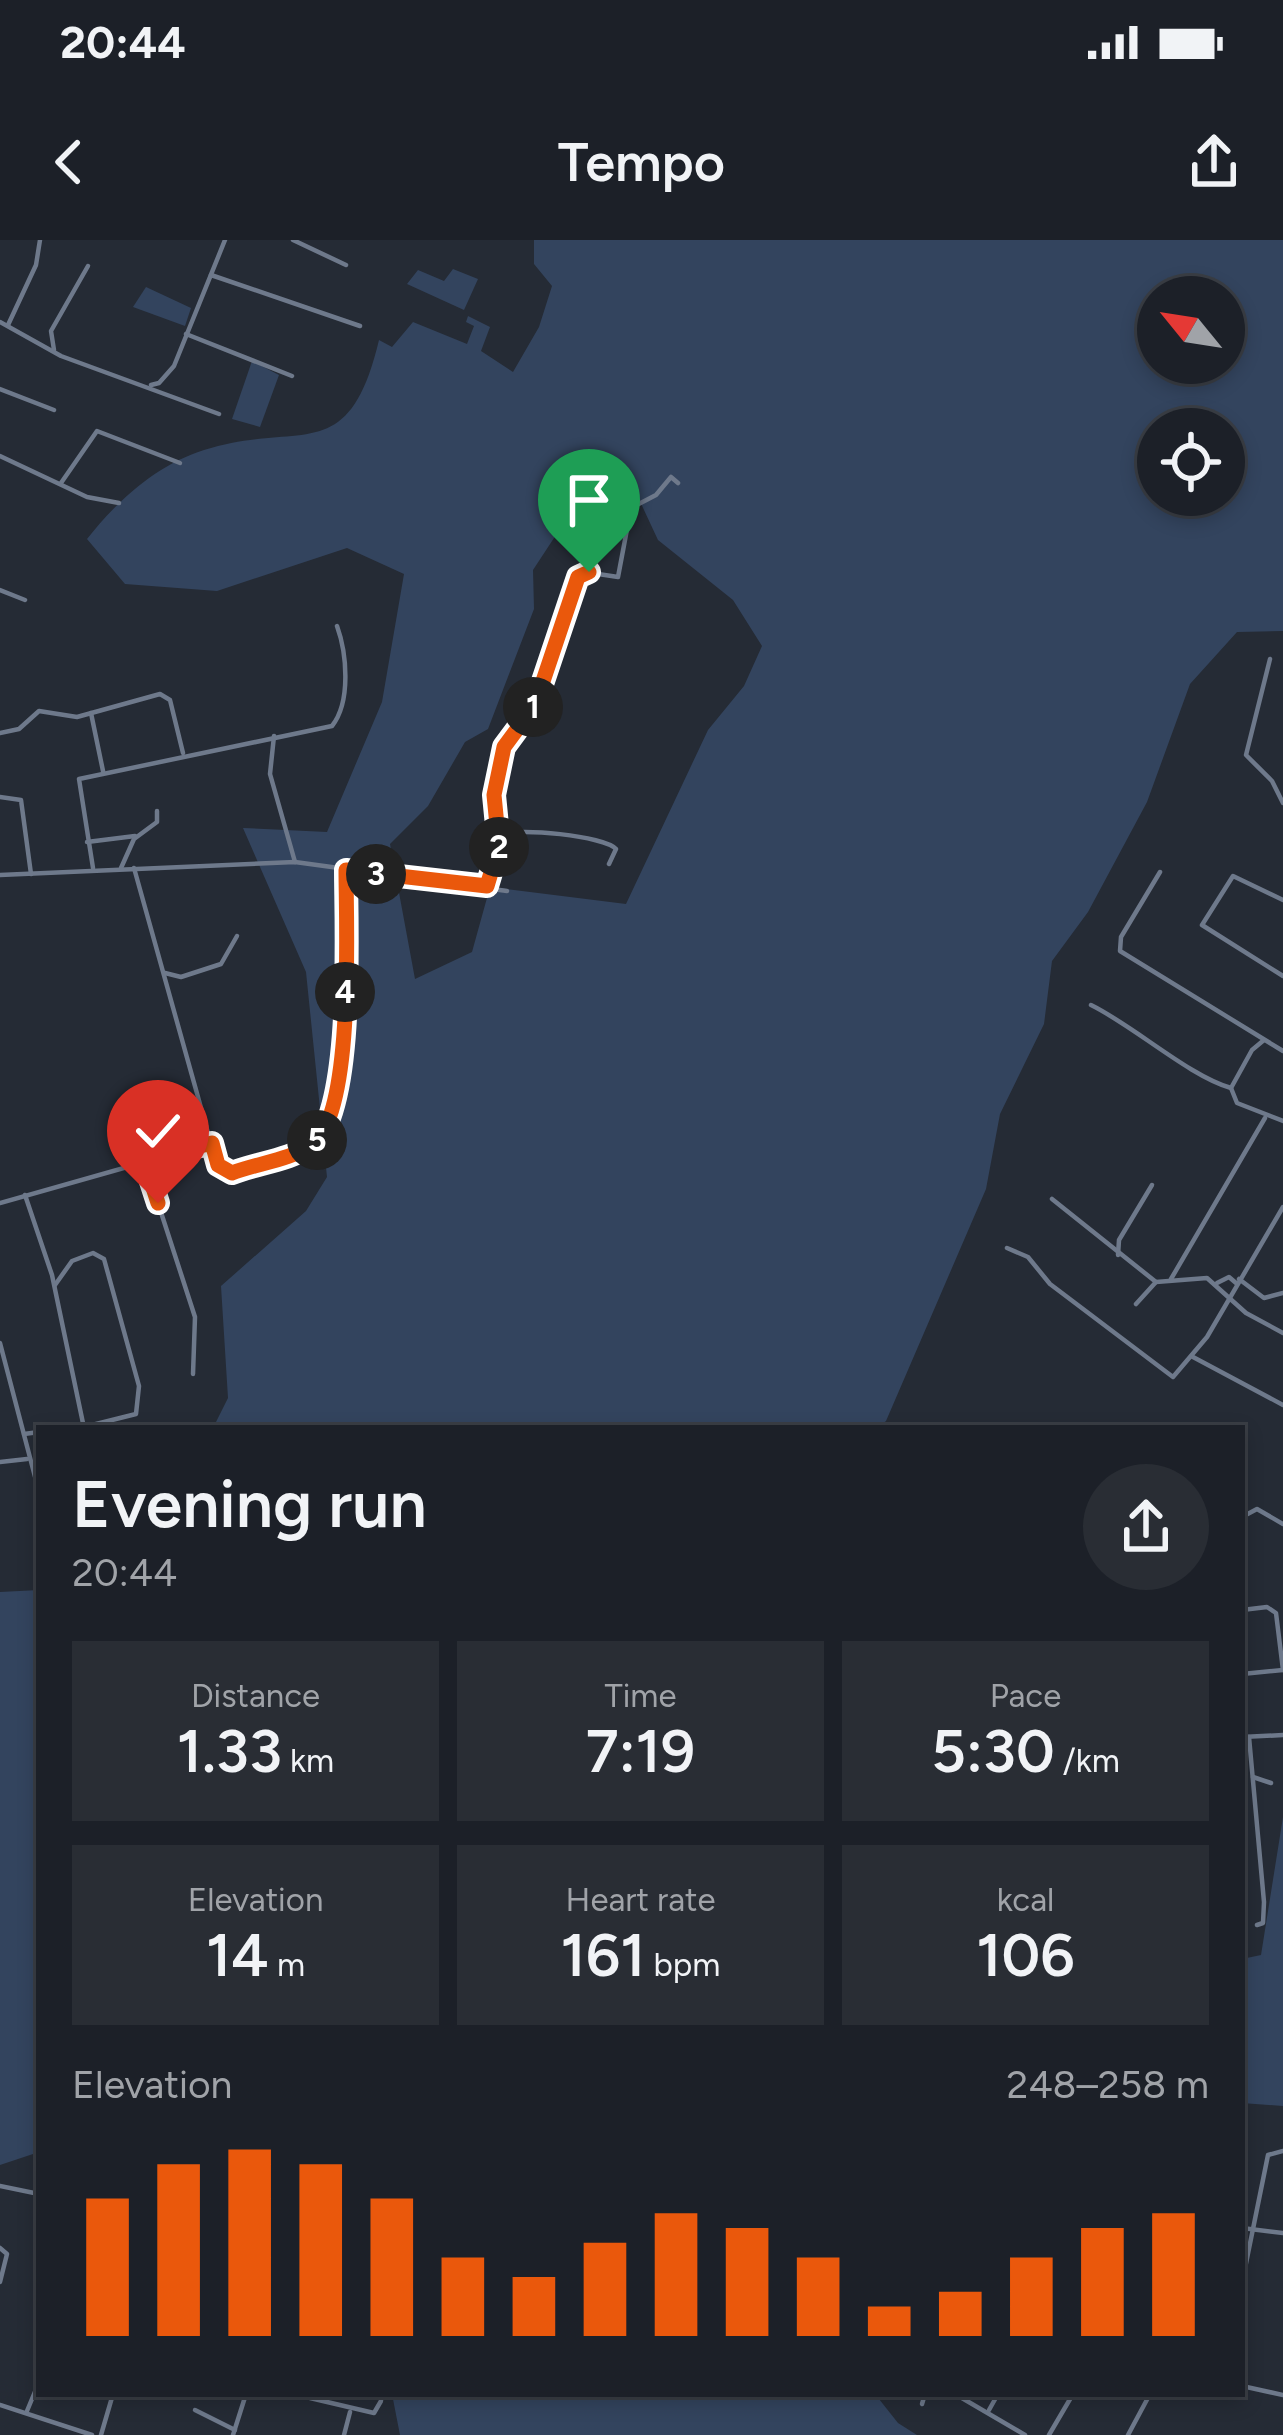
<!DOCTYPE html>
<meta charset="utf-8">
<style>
:root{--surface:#1c2028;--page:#292d34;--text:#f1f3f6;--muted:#a0a3a8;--line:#3a3e45;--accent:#ea580c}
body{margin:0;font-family:Figtree,sans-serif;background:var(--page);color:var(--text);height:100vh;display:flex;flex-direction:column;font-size:45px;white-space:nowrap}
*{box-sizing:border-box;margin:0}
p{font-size:39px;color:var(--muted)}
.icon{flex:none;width:66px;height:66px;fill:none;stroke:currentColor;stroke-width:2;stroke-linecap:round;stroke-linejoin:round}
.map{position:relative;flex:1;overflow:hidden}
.sheet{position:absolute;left:36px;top:1185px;width:1209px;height:972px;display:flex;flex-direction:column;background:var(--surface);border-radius:0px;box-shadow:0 6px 18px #0003,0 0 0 3px var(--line)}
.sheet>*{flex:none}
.needle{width:78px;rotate:300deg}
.fabs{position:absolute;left:1137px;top:36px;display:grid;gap:24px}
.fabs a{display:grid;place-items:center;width:108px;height:108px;border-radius:50%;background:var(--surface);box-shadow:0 6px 18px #0003,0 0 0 3px var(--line);font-size:60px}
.pin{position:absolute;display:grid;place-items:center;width:102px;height:102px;color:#fff;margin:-123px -51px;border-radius:50% 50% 50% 0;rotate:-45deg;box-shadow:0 0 12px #0007}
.pin .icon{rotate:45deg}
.km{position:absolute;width:60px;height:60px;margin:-30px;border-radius:50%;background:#222;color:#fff;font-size:33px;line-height:60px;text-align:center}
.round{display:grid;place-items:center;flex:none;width:126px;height:126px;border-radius:63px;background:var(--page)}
.overview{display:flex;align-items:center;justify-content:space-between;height:204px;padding:0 36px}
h1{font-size:66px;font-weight:600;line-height:90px}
.metrics{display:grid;grid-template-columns:repeat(3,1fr);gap:18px;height:204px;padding:12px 36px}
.metrics div{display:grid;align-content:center;border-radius:0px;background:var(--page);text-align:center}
.metrics b{font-size:60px;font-weight:600}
.metrics small{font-size:33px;font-weight:400}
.metrics p{font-size:33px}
.chart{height:336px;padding:24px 36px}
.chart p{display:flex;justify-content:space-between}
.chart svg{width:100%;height:216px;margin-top:12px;stroke:var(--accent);stroke-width:6}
.status{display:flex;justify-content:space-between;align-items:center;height:84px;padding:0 60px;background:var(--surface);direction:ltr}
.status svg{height:33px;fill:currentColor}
header{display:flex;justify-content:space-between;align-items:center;height:156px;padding:0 36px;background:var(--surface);font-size:54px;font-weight:600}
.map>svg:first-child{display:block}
</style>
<div class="status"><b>20:44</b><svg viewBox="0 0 49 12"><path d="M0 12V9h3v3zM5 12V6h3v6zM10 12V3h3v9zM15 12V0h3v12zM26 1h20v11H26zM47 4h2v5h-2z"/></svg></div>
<header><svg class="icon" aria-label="back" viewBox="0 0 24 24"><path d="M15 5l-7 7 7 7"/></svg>Tempo<svg class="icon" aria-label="share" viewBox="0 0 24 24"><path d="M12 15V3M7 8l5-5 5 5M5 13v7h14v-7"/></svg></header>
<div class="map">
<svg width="1283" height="2195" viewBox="0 0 1283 2195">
<rect width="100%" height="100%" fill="#252b35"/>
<g fill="#33445e" fill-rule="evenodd">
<path d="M 534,0 L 1283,0 L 1283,391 L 1237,392 L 1190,444 L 1147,562 L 1088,672 L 1052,721 L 1044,784 L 1000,874 L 986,949 L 886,1181 L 877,1188 L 213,1188 L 228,1158 L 221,1046 L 306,971 L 327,937 L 306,732 L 243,588 L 327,592 L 382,462 L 404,334 L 347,308 L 217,351 L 125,344 L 87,299 C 116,262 156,225 204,210 C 300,179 348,230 379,100 L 392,107 L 413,82 L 467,104 L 474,86 L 466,82 L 468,76 L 490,87 L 481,111 L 513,132 L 539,87 L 552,46 L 534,24 ZM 1158,57 L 1224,57 L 1224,123 L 1158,123 ZM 1158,189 L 1224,189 L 1224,255 L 1158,255 ZM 630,240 L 658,300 L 733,360 L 762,406 L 744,446 L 708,490 L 626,664 L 490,647 L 472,712 L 415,739 L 390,604 L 428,566 L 465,502 L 488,489 L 534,369 L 533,330 L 575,266 Z"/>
<polygon points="453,29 478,39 464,70 407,44 418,30 444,41"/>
<polygon points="146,47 191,68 185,86 133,67"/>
<polygon points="252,121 279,135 260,187 232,179"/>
<polygon points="39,1350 39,1912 0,1925 0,1352"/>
<polygon points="1283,1577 1283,1866 1242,1863 1242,1719 1261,1715"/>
<polygon points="392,2154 875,2154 898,2183 917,2195 400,2195"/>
</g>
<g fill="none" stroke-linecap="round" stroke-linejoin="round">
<g stroke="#6e798b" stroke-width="4.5">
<polyline points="293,0 346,25"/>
<polyline points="211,35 360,86"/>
<polyline points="0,82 61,116 219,174"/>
<polyline points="8,85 36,25 40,0"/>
<polyline points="186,94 292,136"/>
<polyline points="54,110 51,91 88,26"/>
<polyline points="151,145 159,143 174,126 225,0"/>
<polyline points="0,149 54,170"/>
<polyline points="0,216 87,257 119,263"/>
<polyline points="61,243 97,191 180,223"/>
<polyline points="0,350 25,360"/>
<polyline points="1270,419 1246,515 1272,541 1283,563"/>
<polyline points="91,473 103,531"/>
<polyline points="0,493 19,489 39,471 77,477 160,454 170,460 183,513"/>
<polyline points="274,496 270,534 295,622"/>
<polyline points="0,557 21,560 31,634"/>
<path d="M 499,595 C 517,587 605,596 616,609 L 609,624"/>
<polyline points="87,602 135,596"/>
<path d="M 93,628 L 79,539 L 332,486 C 351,462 347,414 337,386"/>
<polyline points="121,628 134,599 157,582 157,571"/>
<path d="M 134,628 L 217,925 L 226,933 C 243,930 303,913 314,903 C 354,865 346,687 346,630"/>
<polyline points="1160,632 1121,697 1120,711 1283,811"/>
<polyline points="0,635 295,622 507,651"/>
<polyline points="487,646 499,606 494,555 504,507 534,465 578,337 585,332 618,337 631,268 656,255 671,237 678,243"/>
<polyline points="1283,660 1233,636 1202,685 1283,736"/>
<polyline points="165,733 181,737 221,724 237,696"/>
<path d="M 1091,765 C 1134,786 1189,836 1231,848 L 1237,863 L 1283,881"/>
<polyline points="1231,848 1252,810 1264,800"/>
<polyline points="144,920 195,1077 193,1134"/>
<polyline points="25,955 52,1035 84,1188"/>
<polyline points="1052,959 1156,1042"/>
<polyline points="0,963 212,903"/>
<polyline points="1007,1008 1028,1017 1050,1044 1173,1137 1207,1097 1283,967"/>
<polyline points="1118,1015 1119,1000 1152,945"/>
<polyline points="1171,1039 1265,878"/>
<polyline points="1239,1039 1264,1058 1283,1053"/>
<polyline points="1217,1043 1229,1037 1236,1043"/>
<polyline points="55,1045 72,1021 93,1013 104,1019 139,1146 136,1174 84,1187"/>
<polyline points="1136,1064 1156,1042 1207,1038 1246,1073 1283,1093"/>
<polyline points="0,1103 39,1252"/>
<polyline points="1193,1117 1283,1165"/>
<polyline points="66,1188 83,1184"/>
<polyline points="24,1194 39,1192"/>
<polyline points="0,1222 27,1219"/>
<polyline points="1242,1277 1257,1269 1283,1284"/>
<polyline points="1242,1370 1267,1367 1276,1373 1283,1430"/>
<polyline points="1242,1434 1283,1430"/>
<polyline points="1242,1497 1283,1495"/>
<polyline points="1249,1497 1264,1662 1263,1683 1257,1685"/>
<polyline points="1253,1537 1271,1543"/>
<polyline points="0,1946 39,1954"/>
<polyline points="1242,1988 1283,1993"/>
<polyline points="0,2008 7,2014 0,2042"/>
<polyline points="1242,2043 1268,1915 1283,1911"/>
<polyline points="1242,2146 1283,2155"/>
<polyline points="292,2154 311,2154"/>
<polyline points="955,2154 1025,2195"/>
<polyline points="310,2158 374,2173 381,2161"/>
<polyline points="922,2164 925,2154"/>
<polyline points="0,2165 92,2195"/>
<polyline points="195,2170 235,2190"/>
<polyline points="989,2170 998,2154"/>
<polyline points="27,2171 39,2142"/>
<polyline points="101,2195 113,2154"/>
<polyline points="233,2195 246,2154"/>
<polyline points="344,2195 350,2172"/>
<polyline points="1049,2195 1073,2154"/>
<polyline points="1128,2195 1150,2154"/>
</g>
</g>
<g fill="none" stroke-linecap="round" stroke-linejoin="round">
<g stroke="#fff" stroke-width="24">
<path id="route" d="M 158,963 L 144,920 L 212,903 L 218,925 L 232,933 C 255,924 292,919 312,905 C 355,874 346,683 346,630 L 487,646 L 499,606 L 494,555 L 504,507 L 535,465 L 578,337 L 589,332"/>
</g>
<use href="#route" stroke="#ea580c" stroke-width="15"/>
</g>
</svg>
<div class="fabs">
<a><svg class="needle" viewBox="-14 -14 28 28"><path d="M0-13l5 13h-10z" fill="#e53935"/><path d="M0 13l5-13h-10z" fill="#a0a3a8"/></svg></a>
<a><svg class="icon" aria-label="locate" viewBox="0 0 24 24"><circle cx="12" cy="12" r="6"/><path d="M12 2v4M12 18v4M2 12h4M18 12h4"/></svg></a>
</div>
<div class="pin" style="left:589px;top:332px;background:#1e9e55"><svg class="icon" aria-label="arrive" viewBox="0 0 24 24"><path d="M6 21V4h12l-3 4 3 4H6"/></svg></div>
<div class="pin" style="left:158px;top:963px;background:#d93025"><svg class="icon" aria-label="check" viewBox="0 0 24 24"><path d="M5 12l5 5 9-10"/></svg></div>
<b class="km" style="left:533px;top:467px">1</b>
<b class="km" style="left:499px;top:607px">2</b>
<b class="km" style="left:376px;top:634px">3</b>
<b class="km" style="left:345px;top:752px">4</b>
<b class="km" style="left:317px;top:900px">5</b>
<section class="sheet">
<div class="overview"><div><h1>Evening run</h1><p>20:44</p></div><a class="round"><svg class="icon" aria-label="share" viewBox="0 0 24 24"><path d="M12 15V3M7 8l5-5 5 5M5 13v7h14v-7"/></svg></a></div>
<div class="metrics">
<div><p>Distance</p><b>1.33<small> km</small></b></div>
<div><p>Time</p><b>7:19</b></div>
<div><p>Pace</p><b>5:30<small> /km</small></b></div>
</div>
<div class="metrics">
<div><p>Elevation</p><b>14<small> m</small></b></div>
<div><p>Heart rate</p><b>161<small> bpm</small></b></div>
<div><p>kcal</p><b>106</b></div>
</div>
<div class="chart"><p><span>Elevation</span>248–258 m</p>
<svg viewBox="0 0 160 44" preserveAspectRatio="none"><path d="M5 44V16M15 44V9M25 44V6M35 44V9M45 44V16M55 44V28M65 44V32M75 44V25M85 44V19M95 44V22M105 44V28M115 44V38M125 44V35M135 44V28M145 44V22M155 44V19"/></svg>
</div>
</section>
</div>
